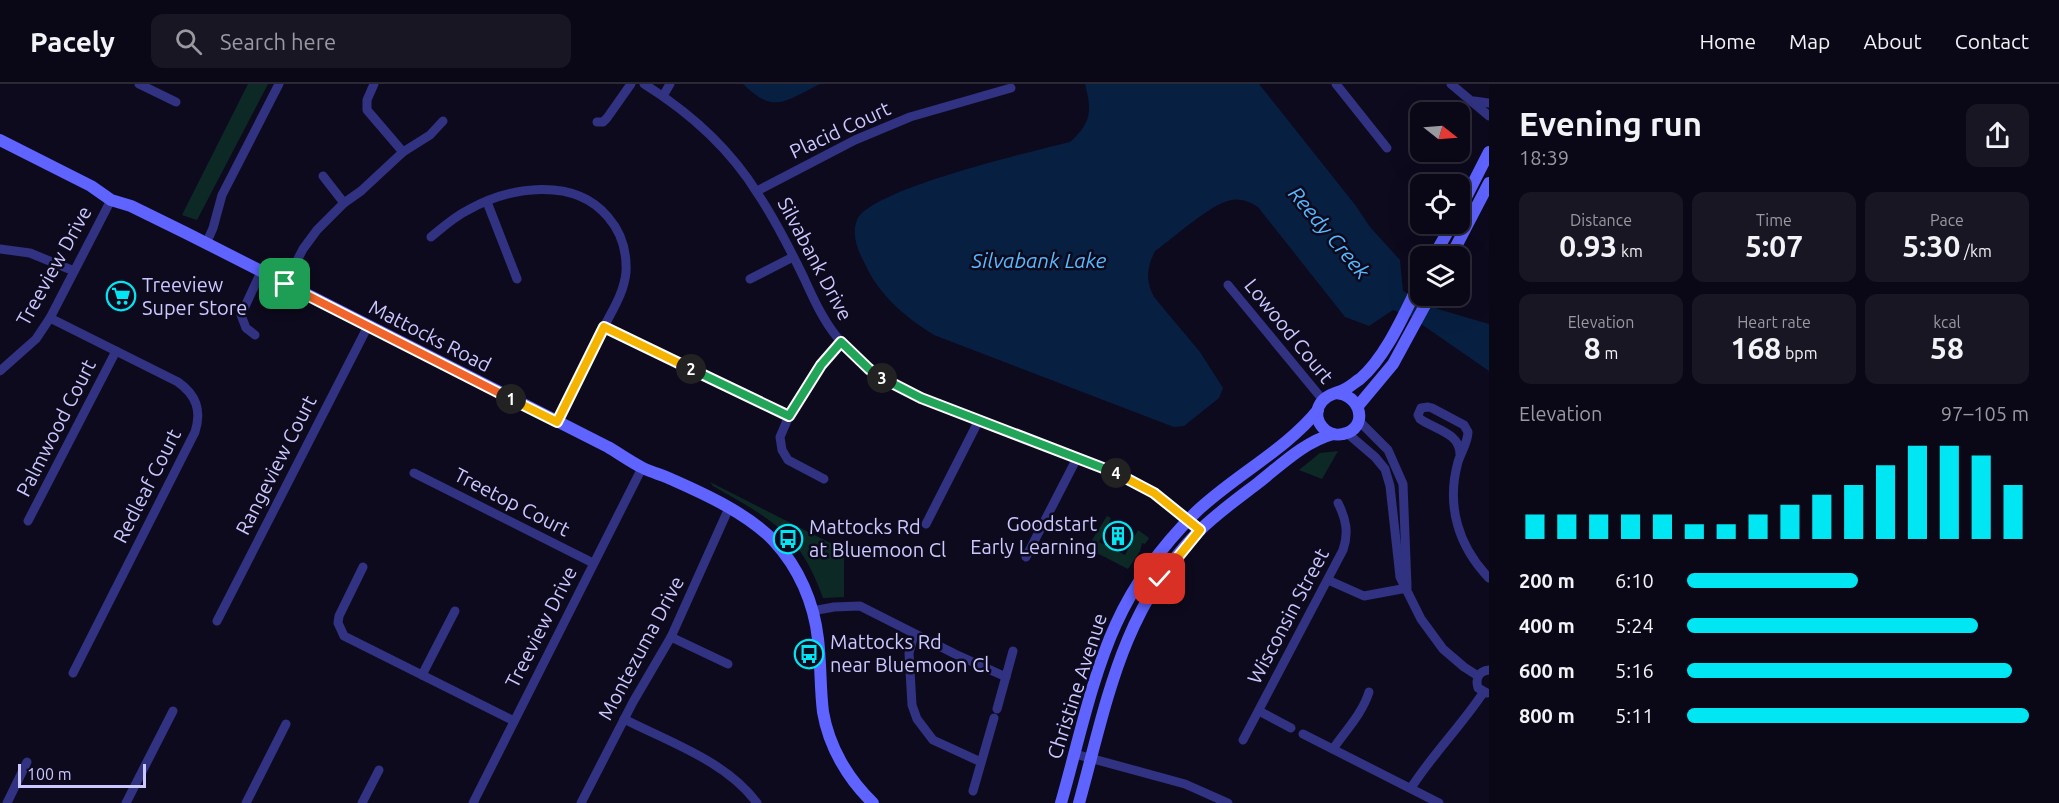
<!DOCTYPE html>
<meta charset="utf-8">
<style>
:root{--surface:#0a0816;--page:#181623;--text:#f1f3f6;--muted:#999aa1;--line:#2a2935;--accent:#00e7f3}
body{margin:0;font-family:Ubuntu,sans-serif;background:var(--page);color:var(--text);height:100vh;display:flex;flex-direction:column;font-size:22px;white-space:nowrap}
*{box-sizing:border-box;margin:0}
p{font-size:20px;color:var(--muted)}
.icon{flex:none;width:33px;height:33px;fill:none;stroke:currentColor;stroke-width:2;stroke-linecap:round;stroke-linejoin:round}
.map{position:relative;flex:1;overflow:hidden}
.sheet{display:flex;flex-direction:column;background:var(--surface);width:570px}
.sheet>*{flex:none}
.needle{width:39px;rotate:107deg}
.fabs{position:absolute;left:1410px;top:18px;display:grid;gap:12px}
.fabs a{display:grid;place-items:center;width:60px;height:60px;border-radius:12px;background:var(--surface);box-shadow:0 6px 24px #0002,0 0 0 2px var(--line);font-size:30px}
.scale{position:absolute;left:18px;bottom:15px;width:128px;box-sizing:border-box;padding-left:6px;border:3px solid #cbc8ff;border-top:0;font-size:16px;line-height:21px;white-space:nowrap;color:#cbc8ff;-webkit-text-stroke:4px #0d0a1e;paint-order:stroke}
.pin{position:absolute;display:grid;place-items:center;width:51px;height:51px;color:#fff;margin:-26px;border-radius:12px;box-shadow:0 3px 9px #0006}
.km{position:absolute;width:30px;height:30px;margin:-15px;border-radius:50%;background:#222;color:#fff;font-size:16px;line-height:30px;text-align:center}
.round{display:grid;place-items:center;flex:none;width:63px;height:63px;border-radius:12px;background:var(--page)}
.head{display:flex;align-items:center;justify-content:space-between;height:102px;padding:0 30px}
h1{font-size:33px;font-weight:700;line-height:45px}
.stats{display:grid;grid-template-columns:repeat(3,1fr);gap:9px;height:102px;padding:6px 30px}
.stats div{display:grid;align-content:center;border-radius:12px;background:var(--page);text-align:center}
.stats b{font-size:30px;font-weight:700}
.stats small{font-size:16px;font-weight:400}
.stats p{font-size:16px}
.chart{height:168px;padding:12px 30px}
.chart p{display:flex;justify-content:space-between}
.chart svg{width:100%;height:108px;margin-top:6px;stroke:var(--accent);stroke-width:6}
ul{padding:0 30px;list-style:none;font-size:20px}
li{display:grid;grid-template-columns:96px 72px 1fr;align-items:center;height:45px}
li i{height:15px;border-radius:8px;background:var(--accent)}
header{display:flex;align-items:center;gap:36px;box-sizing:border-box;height:84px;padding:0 30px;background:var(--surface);border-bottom:2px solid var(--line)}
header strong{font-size:28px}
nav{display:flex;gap:33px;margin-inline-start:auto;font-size:21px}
.search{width:420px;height:54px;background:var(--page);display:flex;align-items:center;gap:15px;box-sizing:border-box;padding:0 21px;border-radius:12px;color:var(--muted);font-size:22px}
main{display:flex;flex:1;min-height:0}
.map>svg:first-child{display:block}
</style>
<header>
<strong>Pacely</strong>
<div class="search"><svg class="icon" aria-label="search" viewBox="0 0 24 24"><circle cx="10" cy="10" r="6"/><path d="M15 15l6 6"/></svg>Search here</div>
<nav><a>Home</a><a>Map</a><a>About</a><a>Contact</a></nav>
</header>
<main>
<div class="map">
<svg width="1489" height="719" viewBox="0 0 1489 719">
<rect width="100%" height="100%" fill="#0d0a1e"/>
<g fill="#0d2926">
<polygon points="248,0 268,0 197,136 182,131"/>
<polygon points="1338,367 1322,395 1299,386 1320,369"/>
<path d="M 710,398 L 844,466 L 844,513 L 823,514 C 800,448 770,435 713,402 Z"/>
<polygon points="1107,432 1111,434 1099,458 1125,471 1138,446 1149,454 1145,460 1142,459 1140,467 1128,485 1087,464"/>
</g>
<g fill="#071f41">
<path d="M 743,0 L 820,0 C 785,17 775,31 743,0 Z"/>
<path d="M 1085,0 L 1259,0 L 1356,122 L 1370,143 L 1400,176 L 1403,207 L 1438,225 L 1489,240 L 1489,287 L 1411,233 L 1393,226 L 1369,242 L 1345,233 L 1258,123 C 1250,118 1241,114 1231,116 C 1209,121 1175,153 1155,167 C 1147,183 1145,196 1154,213 L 1200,268 L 1223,304 L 1219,314 L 1184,342 L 1174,343 L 1145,332 L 934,251 C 905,233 879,211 865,180 C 858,167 851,151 857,136 C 870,105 1034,67 1070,58 C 1092,38 1092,27 1085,0 Z"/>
</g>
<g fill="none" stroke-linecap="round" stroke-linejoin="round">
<g stroke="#313281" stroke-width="9">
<polyline points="139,0 176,18"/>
<polyline points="374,0 367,16 367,26 403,68"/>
<path d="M 644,0 C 689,28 730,65 758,110 C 776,137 790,165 804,194 C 813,214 823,236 837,253 C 859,282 889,300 921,314 L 1133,396 L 1163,415 L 1200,446"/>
<polyline points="1336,0 1387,64"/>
<polyline points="1451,0 1489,32"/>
<polyline points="663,12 670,0"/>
<polyline points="1474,17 1489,19"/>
<polyline points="597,38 603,38 607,34 631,0"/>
<polyline points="323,92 344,119"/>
<polyline points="757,107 855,56 910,33 1011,4"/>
<polyline points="487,118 517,195"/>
<path d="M 431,153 C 443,143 454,133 468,126 C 509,103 574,92 608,133 C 621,148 627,168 626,188 C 624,210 611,228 602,247 C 587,277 572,308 557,338"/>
<polyline points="206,160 213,144 222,111 279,0"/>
<polyline points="0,165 30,169 74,187"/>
<polyline points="750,195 793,173"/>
<polyline points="285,200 303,165 317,146 344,119 361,107 403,68 430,51 443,37"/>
<polyline points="1228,201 1323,316"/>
<path d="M 50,234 L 178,298 C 196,311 202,326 195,348 L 73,589"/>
<polyline points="604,243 789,332"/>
<polyline points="255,251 246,244 241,231 261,188"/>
<polyline points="0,287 36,255 50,234 111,116"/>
<polyline points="1358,336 1388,366 1403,400 1407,502"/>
<polyline points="1347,349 1375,373 1385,385 1390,402 1400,493 1421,535 1443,565 1464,583 1478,592"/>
<path d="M 1460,372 C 1461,349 1436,346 1420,335 L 1418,331 L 1421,324 L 1428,323 L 1432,324 L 1464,341 L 1468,348 C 1468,358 1461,368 1458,378 C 1446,421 1458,462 1489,494"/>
<polyline points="414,389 593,479"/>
<polyline points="824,395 788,376 782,366 780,353 789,332 818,286 841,258"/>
<polyline points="28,437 116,267"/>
<polyline points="926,440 979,336"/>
<polyline points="1026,473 1077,374"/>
<polyline points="363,483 339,532 338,539 344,552 514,637"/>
<polyline points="1328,496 1364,512 1407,504"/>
<polyline points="812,527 834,523 860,522 955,570 1006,593"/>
<polyline points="217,537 368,242"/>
<polyline points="914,550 909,569 912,621 917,635 933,656 981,678"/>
<polyline points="671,553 728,580"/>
<polyline points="422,591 455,527"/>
<path d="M 1487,609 L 1478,604 C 1475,594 1479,587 1489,586"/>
<polyline points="997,625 1013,567"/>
<polyline points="1259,627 1291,644"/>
<path d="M 624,635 C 669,658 726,677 757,719"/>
<polyline points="1303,650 1439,719"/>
<path d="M 1243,656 L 1343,466 C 1349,449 1346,435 1338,419"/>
<path d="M 1333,665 C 1346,646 1362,630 1369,608"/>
<polyline points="1075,670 1185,700 1228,719"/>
<path d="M 1411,704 C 1432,671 1461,642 1483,609"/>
<polyline points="973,707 994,634"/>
<polyline points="7,719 27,678"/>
<polyline points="126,719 173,627"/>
<polyline points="246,719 286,640"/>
<polyline points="362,719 379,686"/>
<polyline points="473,719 642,384"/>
<polyline points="581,719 633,618 671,553 729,424"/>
</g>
<g stroke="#5f63ff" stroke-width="12">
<path d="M 0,56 L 91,102 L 111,116 L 131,122 L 186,149 L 608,363 C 620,370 631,378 643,384 C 653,389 663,391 673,396 C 707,411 748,430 774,457 C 799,484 814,519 818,555 C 821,580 820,604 823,628 C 829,663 848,695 873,719"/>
<polyline points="1460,125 1489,68"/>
<polyline points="1434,172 1452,140"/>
<polyline points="1451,172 1489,99"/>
<path d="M 1335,309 C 1362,310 1369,345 1343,350 C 1327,354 1312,337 1319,322 C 1324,311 1335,310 1345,305 C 1350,303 1355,298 1360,295 C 1386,273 1405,228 1420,198"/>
<polyline points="1358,322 1393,280 1430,212"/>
<path d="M 1061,719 C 1078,660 1091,595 1116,540 C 1135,498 1163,461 1195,429 C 1232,393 1286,366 1318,326"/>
<path d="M 1079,719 C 1107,618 1121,527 1198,448 C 1216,430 1237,415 1258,399 C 1281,381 1304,358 1333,350"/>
</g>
</g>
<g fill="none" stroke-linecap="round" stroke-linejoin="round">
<g stroke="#fff" stroke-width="12">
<polyline id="split-1" points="285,200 511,315"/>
</g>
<g stroke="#fff" stroke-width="12">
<polyline id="split-2" points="511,315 557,338 604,243 691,285"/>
</g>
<g stroke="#fff" stroke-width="12">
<polyline id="split-3" points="691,285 789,332 821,281 841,258 869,285 882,294"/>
</g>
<g stroke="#fff" stroke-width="12">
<polyline id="split-4" points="882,294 921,314 1116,389"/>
</g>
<g stroke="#fff" stroke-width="12">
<polyline id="split-5" points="1116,389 1154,409 1200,446 1160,495"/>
</g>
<use href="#split-1" stroke="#f0652b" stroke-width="8"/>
<use href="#split-2" stroke="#f5b400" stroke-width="8"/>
<use href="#split-3" stroke="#22a559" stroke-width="8"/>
<use href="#split-4" stroke="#22a559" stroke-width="8"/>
<use href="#split-5" stroke="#f5b400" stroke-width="8"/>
</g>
<defs>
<g id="supermarket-ring" transform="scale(1.5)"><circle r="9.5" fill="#0d0a1e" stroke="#00e7f3" stroke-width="1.5"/><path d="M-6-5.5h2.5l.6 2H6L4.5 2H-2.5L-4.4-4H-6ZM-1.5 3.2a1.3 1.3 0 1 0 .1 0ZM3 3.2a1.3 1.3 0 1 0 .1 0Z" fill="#00e7f3"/></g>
<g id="building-ring" transform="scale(1.5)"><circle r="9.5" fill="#0d0a1e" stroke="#00e7f3" stroke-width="1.5"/><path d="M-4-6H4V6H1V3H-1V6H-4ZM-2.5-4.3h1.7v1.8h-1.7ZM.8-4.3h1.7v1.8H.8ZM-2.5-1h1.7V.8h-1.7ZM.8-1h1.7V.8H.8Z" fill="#00e7f3"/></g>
<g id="bus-ring" transform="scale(1.5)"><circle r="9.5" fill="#0d0a1e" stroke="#00e7f3" stroke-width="1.5"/><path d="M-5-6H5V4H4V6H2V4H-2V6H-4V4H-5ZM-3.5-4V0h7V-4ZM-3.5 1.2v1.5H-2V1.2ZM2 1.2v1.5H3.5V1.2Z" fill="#00e7f3"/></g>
</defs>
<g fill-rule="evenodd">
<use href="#supermarket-ring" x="121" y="212"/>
<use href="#building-ring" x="1118" y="452"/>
<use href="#bus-ring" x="788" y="455"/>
<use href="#bus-ring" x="809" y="570"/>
</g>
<g text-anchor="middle" stroke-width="5" stroke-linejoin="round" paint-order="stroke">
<g font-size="20" fill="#cbc8ff" stroke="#0d0a1e">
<text transform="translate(840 46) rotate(-25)" y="7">Placid Court</text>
<text transform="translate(815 175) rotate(62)" y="7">Silvabank Drive</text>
<text transform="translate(54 182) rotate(-61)" y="7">Treeview Drive</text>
<text transform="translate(1289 247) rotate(51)" y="7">Lowood Court</text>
<text transform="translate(430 252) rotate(27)" y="7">Mattocks Road</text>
<text transform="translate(56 344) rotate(-63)" y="7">Palmwood Court</text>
<text transform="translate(276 381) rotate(-63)" y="7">Rangeview Court</text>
<text transform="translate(147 402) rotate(-63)" y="7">Redleaf Court</text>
<text transform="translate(512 418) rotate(27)" y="7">Treetop Court</text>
<text transform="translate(1288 532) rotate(-62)" y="7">Wisconsin Street</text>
<text transform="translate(541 543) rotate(-63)" y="7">Treeview Drive</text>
<text transform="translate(641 564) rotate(-62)" y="7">Montezuma Drive</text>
<text transform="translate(1077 602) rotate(-72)" y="7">Christine Avenue</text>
</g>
<g font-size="20" fill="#cbc8ff" stroke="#0d0a1e" text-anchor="start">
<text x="142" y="208">Treeview<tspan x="142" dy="23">Super Store</tspan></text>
<text x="1097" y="447" text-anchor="end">Goodstart<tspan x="1097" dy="23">Early Learning</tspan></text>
<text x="809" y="450">Mattocks Rd<tspan x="809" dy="23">at Bluemoon Cl</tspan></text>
<text x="830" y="565">Mattocks Rd<tspan x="830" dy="23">near Bluemoon Cl</tspan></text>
</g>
<g font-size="21" font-style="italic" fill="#56baff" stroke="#0d0a1e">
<text transform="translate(1329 149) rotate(50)" y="7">Reedy Creek</text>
<text x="1039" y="184">Silvabank Lake</text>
</g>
</g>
</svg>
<div class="fabs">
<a><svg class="needle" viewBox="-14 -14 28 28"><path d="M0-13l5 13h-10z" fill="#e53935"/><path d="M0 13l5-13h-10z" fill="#999aa1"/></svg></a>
<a><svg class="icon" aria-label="locate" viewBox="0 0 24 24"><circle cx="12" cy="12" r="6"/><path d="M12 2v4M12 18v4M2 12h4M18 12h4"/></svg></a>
<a><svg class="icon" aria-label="layers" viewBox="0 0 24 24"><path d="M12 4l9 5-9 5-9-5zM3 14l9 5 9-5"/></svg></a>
</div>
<div class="scale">100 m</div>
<div class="pin" style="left:285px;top:200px;background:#1e9e55"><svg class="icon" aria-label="arrive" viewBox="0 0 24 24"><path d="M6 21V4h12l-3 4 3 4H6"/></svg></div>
<div class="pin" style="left:1160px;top:495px;background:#d93025"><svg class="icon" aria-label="check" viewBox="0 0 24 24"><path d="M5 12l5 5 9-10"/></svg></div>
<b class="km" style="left:511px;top:315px">1</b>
<b class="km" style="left:691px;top:285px">2</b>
<b class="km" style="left:882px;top:294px">3</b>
<b class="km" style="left:1116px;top:389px">4</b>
</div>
<section class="sheet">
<div class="head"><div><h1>Evening run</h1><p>18:39</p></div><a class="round"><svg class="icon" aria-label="share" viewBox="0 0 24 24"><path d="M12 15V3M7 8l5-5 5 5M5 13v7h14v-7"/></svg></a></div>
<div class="stats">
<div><p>Distance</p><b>0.93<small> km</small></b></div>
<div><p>Time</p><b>5:07</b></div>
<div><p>Pace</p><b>5:30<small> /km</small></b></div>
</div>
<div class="stats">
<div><p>Elevation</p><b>8<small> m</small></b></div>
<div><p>Heart rate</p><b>168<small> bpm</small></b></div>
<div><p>kcal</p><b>58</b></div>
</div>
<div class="chart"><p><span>Elevation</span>97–105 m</p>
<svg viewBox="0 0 160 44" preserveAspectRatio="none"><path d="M5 44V34M15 44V34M25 44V34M35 44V34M45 44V34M55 44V38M65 44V38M75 44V34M85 44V30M95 44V26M105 44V22M115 44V14M125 44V6M135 44V6M145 44V10M155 44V22"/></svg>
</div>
<ul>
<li><b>200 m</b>6:10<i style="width:50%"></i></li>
<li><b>400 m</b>5:24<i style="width:85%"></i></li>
<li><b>600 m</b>5:16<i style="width:95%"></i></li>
<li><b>800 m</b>5:11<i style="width:100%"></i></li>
</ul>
</section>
</main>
